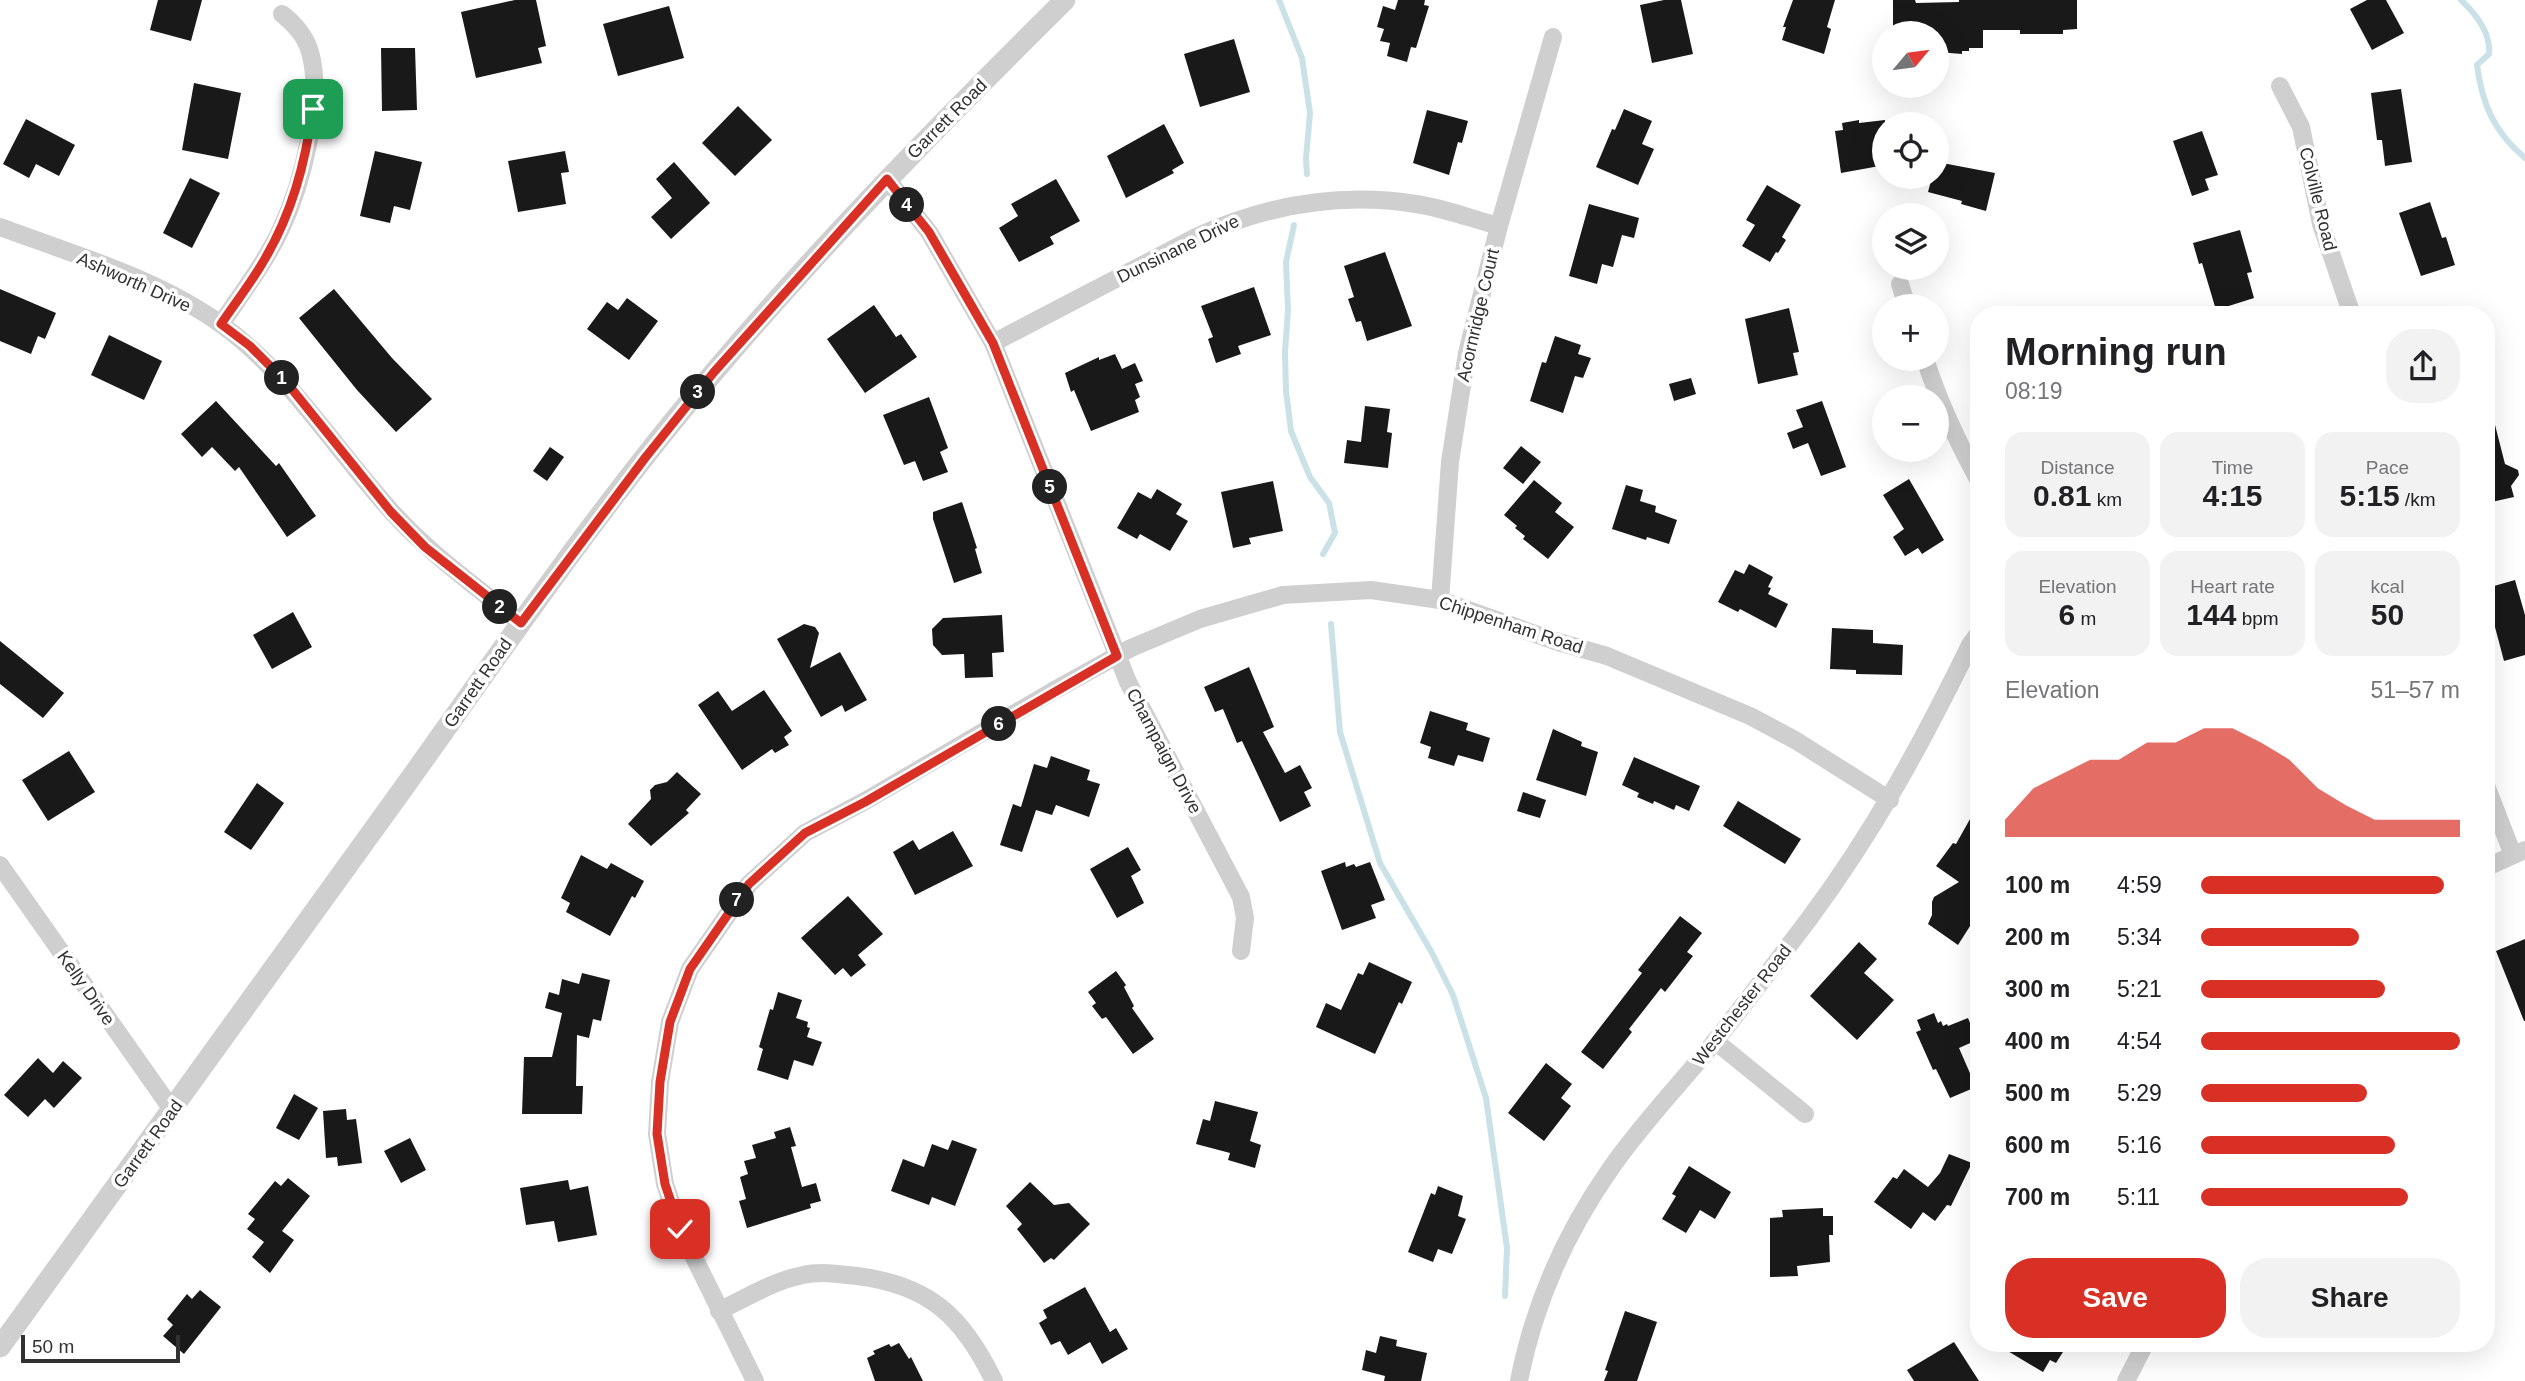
<!DOCTYPE html>
<meta charset="utf-8">
<style>
:root{--surface:#fff;--page:#f2f2f2;--text:#202124;--muted:#757577;--accent:#d93025}
body{margin:0;font-family:Helvetica,sans-serif;background:var(--page);color:var(--text);height:100vh;display:flex;flex-direction:column;font-size:26px;white-space:nowrap}
*{box-sizing:border-box;margin:0}
p{font-size:23px;color:var(--muted)}
.icon{flex:none;width:38px;height:38px;fill:none;stroke:currentColor;stroke-width:2;stroke-linecap:round;stroke-linejoin:round}
.map{position:relative;flex:1;overflow:hidden}
.details{position:absolute;left:1970px;top:306px;width:525px;height:1046px;display:flex;flex-direction:column;background:var(--surface);border-radius:28px;box-shadow:0 7px 28px #0002}
.details>*{flex:none}
.needle{width:46px;rotate:61deg}
.fabs{position:absolute;left:1872px;top:21px;display:grid;gap:14px}
.fabs a{display:grid;place-items:center;width:77px;height:77px;border-radius:50%;background:var(--surface);box-shadow:0 7px 28px #0002;font-size:35px}
.scale{position:absolute;left:21px;bottom:18px;width:159px;box-sizing:border-box;padding-left:7px;border:4px solid #323232;border-top:0;font-size:19px;line-height:24px;white-space:nowrap;color:#323232;-webkit-text-stroke:5px #fff;paint-order:stroke}
.pin{position:absolute;display:grid;place-items:center;width:60px;height:60px;color:#fff;margin:-30px;border-radius:14px;box-shadow:0 4px 10px #0006}
.km{position:absolute;width:35px;height:35px;margin:-18px;border-radius:50%;background:#222;color:#fff;font-size:19px;line-height:35px;text-align:center}
.round{display:grid;place-items:center;flex:none;width:74px;height:74px;border-radius:28px;background:var(--page)}
.summary{display:flex;align-items:center;justify-content:space-between;height:119px;padding:0 35px}
h1{font-size:38px;font-weight:800;line-height:52px}
.stats{display:grid;grid-template-columns:repeat(3,1fr);gap:10px;height:119px;padding:7px 35px}
.stats div{display:grid;align-content:center;border-radius:18px;background:var(--page);text-align:center}
.stats b{font-size:30px;font-weight:800}
.stats small{font-size:19px;font-weight:400}
.stats p{font-size:19px}
.chart{height:196px;padding:14px 35px}
.chart p{display:flex;justify-content:space-between}
.chart svg{width:100%;height:126px;margin-top:7px;fill:var(--accent);opacity:.7}
.button{display:flex;gap:14px;margin-top:auto;padding:14px 35px}
.button a{flex:1;height:80px;border-radius:28px;background:var(--accent);color:#fff;font-size:28px;font-weight:800;line-height:80px;text-align:center}
.button a+a{background:var(--page);color:var(--text)}
ul{padding:0 35px;list-style:none;font-size:23px}
li{display:grid;grid-template-columns:112px 84px 1fr;align-items:center;height:52px}
li i{height:18px;border-radius:9px;background:var(--accent)}
.map>svg:first-child{display:block}
</style>
<div class="map">
<svg width="2525" height="1381" viewBox="0 0 2525 1381">
<rect width="100%" height="100%" fill="#fff"/>
<g fill="none" stroke-linecap="round" stroke-linejoin="round">
<g stroke="#cae2e7" stroke-width="6">
<polyline points="1279,0 1302,58 1310,113 1306,158 1307,174"/>
<path d="M 2461,0 C 2476,14 2491,33 2489,54 L 2477,65 C 2482,104 2494,132 2525,158"/>
<polyline points="1294,225 1286,262 1288,310 1285,352 1286,391 1291,431 1310,477 1329,503 1335,533 1323,554"/>
<polyline points="1331,624 1340,732 1380,863 1432,953 1453,995 1486,1098 1507,1248 1505,1296"/>
</g>
</g>
<g fill="#191919">
<polygon points="158,0 202,0 191,41 150,30"/>
<polygon points="515,0 536,0 546,46 538,48 542,63 476,78 461,12"/>
<polygon points="1398,0 1425,0 1424,5 1429,6 1416,48 1411,47 1407,62 1387,56 1390,43 1380,41 1384,29 1377,27 1383,6 1395,10"/>
<polygon points="1664,0 1681,0 1693,54 1652,63 1640,5"/>
<polygon points="1793,0 1835,0 1827,27 1831,29 1824,54 1782,40 1786,27 1783,27"/>
<polygon points="1893,0 1915,0 1916,3 1959,2 1959,0 2077,0 2077,29 2063,30 2063,34 2020,34 2020,30 1983,30 1983,48 1969,48 1969,51 1962,51 1962,54 1937,52 1937,33 1893,33"/>
<polygon points="2367,0 2386,0 2404,33 2372,50 2350,9"/>
<polygon points="669,6 684,58 618,76 603,24"/>
<polygon points="1234,39 1250,92 1200,107 1184,54"/>
<polygon points="381,48 415,48 417,110 382,111"/>
<polygon points="194,83 241,93 228,159 182,150"/>
<polygon points="2401,89 2412,162 2385,166 2382,140 2377,140 2371,93"/>
<polygon points="738,106 772,140 735,176 702,143"/>
<polygon points="1624,109 1652,121 1642,144 1654,149 1638,185 1596,167 1612,129 1615,130"/>
<polygon points="1427,110 1468,121 1462,143 1458,142 1449,175 1413,163"/>
<polygon points="26,119 75,145 59,176 36,164 29,178 3,164"/>
<polygon points="1859,120 1859,123 1885,120 1885,165 1841,173 1835,131 1843,130 1842,123"/>
<polygon points="1164,124 1184,163 1172,170 1174,173 1126,198 1107,156"/>
<polygon points="2202,131 2218,175 2205,179 2209,190 2192,196 2173,141"/>
<polygon points="375,151 422,162 410,210 394,206 390,223 360,216"/>
<polygon points="565,151 569,172 561,173 566,204 518,212 508,161"/>
<polygon points="674,162 710,203 671,239 651,217 672,198 656,179"/>
<polygon points="1937,162 1995,173 1986,211 1961,204 1962,201 1928,192 1932,177 1937,177"/>
<polygon points="190,178 220,193 192,248 163,233"/>
<polygon points="1056,179 1080,221 1050,237 1054,244 1019,262 999,228 1018,216 1011,204"/>
<polygon points="1767,185 1801,205 1782,237 1786,240 1778,253 1776,252 1770,262 1742,246 1755,225 1746,220"/>
<polygon points="2430,202 2442,238 2446,237 2455,265 2421,276 2399,213"/>
<polygon points="1589,204 1639,218 1634,238 1622,235 1613,267 1602,264 1597,284 1569,276"/>
<polygon points="2240,230 2252,272 2247,273 2254,298 2216,310 2202,263 2199,264 2193,243"/>
<polygon points="1385,252 1412,326 1367,341 1361,321 1356,322 1348,299 1354,297 1344,266"/>
<polygon points="1254,287 1271,335 1238,346 1241,354 1216,363 1208,339 1213,337 1201,306"/>
<polygon points="0,289 56,313 45,339 38,336 31,354 0,341"/>
<polygon points="334,289 392,358 432,399 396,432 357,390 299,318"/>
<polygon points="627,298 658,321 629,360 587,329 607,302 618,310"/>
<polygon points="874,305 896,337 901,334 917,357 865,393 827,339"/>
<polygon points="1789,308 1799,352 1793,353 1798,375 1758,384 1745,319"/>
<polygon points="109,335 162,361 144,400 91,375"/>
<polygon points="1555,336 1581,345 1578,354 1591,358 1583,378 1575,376 1563,413 1530,401 1542,362 1546,363"/>
<polygon points="1115,354 1122,369 1135,363 1143,381 1135,384 1140,397 1135,400 1139,412 1091,431 1074,390 1071,392 1065,373 1099,357 1099,360"/>
<polygon points="1691,378 1696,394 1674,401 1669,384"/>
<polygon points="929,397 948,448 940,452 948,472 923,481 915,461 904,465 883,415"/>
<polygon points="216,401 276,466 279,463 316,516 287,537 239,467 235,471 212,447 202,457 181,434"/>
<polygon points="1822,401 1846,467 1821,476 1808,443 1793,449 1787,433 1803,427 1796,410"/>
<polygon points="1365,406 1390,409 1387,432 1392,433 1388,468 1344,463 1347,440 1361,442"/>
<polygon points="2493,417 2505,464 2518,470 2519,475 2511,486 2514,497 2487,503 2487,418"/>
<polygon points="1521,446 1541,462 1523,484 1503,468"/>
<polygon points="550,447 564,457 547,481 533,471"/>
<polygon points="1909,479 1944,540 1922,554 1918,548 1905,556 1893,537 1904,529 1883,495"/>
<polygon points="1534,480 1562,503 1555,512 1574,527 1548,559 1523,539 1525,536 1515,528 1517,526 1504,515"/>
<polygon points="1273,481 1283,531 1249,538 1251,544 1233,548 1221,492"/>
<polygon points="1626,485 1643,490 1640,501 1656,506 1655,512 1677,520 1669,544 1647,537 1646,540 1612,529"/>
<polygon points="1157,489 1182,504 1176,514 1188,521 1170,551 1140,534 1137,539 1117,528 1138,492 1151,499"/>
<polygon points="962,502 977,548 975,549 982,573 954,583 933,519 933,512"/>
<polygon points="1749,564 1773,577 1768,587 1771,588 1768,594 1788,604 1776,628 1740,609 1738,612 1718,602 1735,570 1744,574"/>
<polygon points="2515,580 2525,615 2525,655 2504,661 2487,597 2487,588"/>
<polygon points="293,612 312,647 272,669 253,635"/>
<polygon points="1002,615 1004,652 992,653 993,677 965,678 964,654 942,655 933,645 932,629 943,618"/>
<polygon points="804,624 815,627 819,633 810,668 840,652 867,700 845,712 842,705 821,717 777,639"/>
<polygon points="1832,628 1873,630 1873,643 1903,645 1902,675 1856,674 1856,670 1830,669"/>
<polygon points="0,641 64,693 43,718 0,684"/>
<polygon points="1249,667 1274,727 1263,732 1285,773 1300,765 1312,788 1304,792 1311,806 1280,822 1242,741 1237,743 1223,709 1215,712 1204,687"/>
<polygon points="764,690 792,731 784,737 789,745 775,753 772,749 742,770 698,705 718,691 732,711"/>
<polygon points="1430,711 1468,723 1466,730 1490,738 1483,762 1458,755 1454,766 1428,758 1431,747 1420,743"/>
<polygon points="1553,729 1582,742 1581,746 1598,752 1586,796 1536,780"/>
<polygon points="69,751 95,792 48,821 22,780"/>
<polygon points="1051,756 1090,770 1087,780 1100,784 1089,817 1056,805 1052,815 1036,810 1022,852 1000,845 1013,804 1021,807 1034,764 1047,768"/>
<polygon points="1634,757 1700,786 1689,811 1676,805 1674,810 1654,801 1653,804 1637,797 1639,793 1622,785"/>
<polygon points="677,772 701,794 686,810 689,813 651,846 628,824 651,799 650,790 655,785 667,782"/>
<polygon points="257,783 284,803 251,850 224,832"/>
<polygon points="1523,792 1546,800 1540,818 1517,811"/>
<polygon points="1738,801 1801,839 1785,864 1723,826"/>
<polygon points="1979,803 1979,912 1958,945 1928,924 1932,915 1932,902 1934,897 1959,882 1936,866 1953,843 1956,844"/>
<polygon points="953,831 973,866 915,895 893,852 913,840 919,850"/>
<polygon points="1128,847 1141,870 1131,876 1144,903 1117,918 1090,869"/>
<polygon points="581,855 607,869 611,863 644,881 635,898 632,896 610,936 566,912 570,903 561,898"/>
<polygon points="1345,862 1346,867 1354,864 1356,867 1370,862 1385,900 1371,905 1376,918 1342,930 1321,871"/>
<polygon points="848,896 883,934 858,955 866,965 851,977 843,968 835,975 801,938"/>
<polygon points="1680,916 1702,933 1687,952 1693,956 1665,992 1661,988 1629,1029 1632,1032 1603,1069 1581,1052 1642,973 1638,970"/>
<polygon points="2525,939 2525,1021 2524,1021 2496,951"/>
<polygon points="1859,942 1877,959 1864,973 1894,1000 1857,1040 1810,996"/>
<polygon points="1369,962 1412,982 1402,1004 1399,1002 1375,1054 1316,1027 1326,1003 1341,1010 1358,973 1363,975"/>
<polygon points="1116,971 1126,985 1124,987 1134,1006 1132,1008 1154,1039 1133,1054 1106,1017 1102,1019 1092,1006 1096,1003 1088,992"/>
<polygon points="582,973 610,980 601,1021 593,1019 589,1038 577,1035 576,1086 583,1086 582,1114 522,1114 524,1057 552,1057 562,1013 545,1008 549,992 559,995 562,979 579,984"/>
<polygon points="778,992 802,1000 796,1018 808,1022 807,1027 810,1028 807,1037 822,1042 813,1066 794,1060 788,1080 757,1070 763,1049 759,1047 770,1009 773,1010"/>
<polygon points="1934,1013 1938,1023 1941,1021 1943,1026 1947,1024 1948,1026 1968,1018 1977,1040 1959,1048 1976,1087 1950,1098 1936,1069 1933,1070 1916,1032 1921,1030 1917,1020"/>
<polygon points="38,1058 53,1073 63,1061 82,1078 54,1108 45,1099 28,1117 4,1095"/>
<polygon points="1546,1063 1572,1084 1561,1098 1571,1106 1544,1141 1508,1113"/>
<polygon points="294,1094 318,1108 299,1140 276,1128"/>
<polygon points="1215,1101 1258,1112 1250,1141 1261,1145 1255,1168 1228,1160 1230,1153 1196,1144 1203,1119 1210,1121"/>
<polygon points="346,1109 347,1120 356,1119 362,1163 338,1166 337,1157 326,1158 323,1111"/>
<polygon points="790,1127 796,1146 791,1147 802,1187 816,1183 821,1201 810,1204 811,1208 747,1228 739,1201 746,1199 740,1177 748,1174 744,1161 756,1158 752,1145 776,1138 774,1132"/>
<polygon points="410,1138 426,1170 401,1183 384,1151"/>
<polygon points="952,1140 977,1149 955,1206 932,1197 929,1205 891,1191 903,1159 924,1167 932,1144 948,1150"/>
<polygon points="1949,1154 1972,1163 1951,1206 1947,1205 1935,1221 1923,1212 1911,1229 1874,1202 1893,1177 1897,1179 1904,1169 1928,1187 1940,1173"/>
<polygon points="1689,1166 1731,1192 1715,1219 1700,1210 1686,1233 1662,1219 1676,1196 1672,1194"/>
<polygon points="288,1178 310,1196 282,1231 294,1240 270,1273 252,1257 264,1242 247,1229 255,1219 248,1214 275,1181 281,1186"/>
<polygon points="568,1180 570,1190 588,1186 597,1235 558,1242 554,1221 526,1225 520,1188"/>
<polygon points="1030,1182 1054,1205 1069,1203 1090,1224 1054,1260 1051,1258 1044,1263 1017,1229 1022,1224 1006,1206"/>
<polygon points="1438,1186 1463,1196 1458,1216 1466,1219 1452,1254 1438,1249 1433,1262 1408,1252 1431,1193 1435,1195"/>
<polygon points="1823,1208 1823,1216 1833,1216 1833,1235 1829,1235 1830,1262 1797,1266 1798,1276 1770,1277 1770,1218 1783,1217 1782,1210"/>
<polygon points="1085,1287 1110,1332 1116,1328 1128,1349 1102,1364 1090,1342 1068,1355 1060,1341 1051,1345 1039,1323 1047,1318 1043,1310"/>
<polygon points="200,1290 221,1307 184,1354 163,1336 173,1325 167,1319 187,1294 192,1299"/>
<polygon points="1625,1311 1657,1322 1637,1381 1604,1381 1608,1371 1605,1370"/>
<polygon points="1380,1336 1397,1340 1396,1346 1427,1353 1421,1381 1384,1381 1385,1376 1362,1370 1366,1350 1376,1353"/>
<polygon points="1954,1342 1979,1381 1914,1381 1907,1370"/>
<polygon points="899,1343 909,1359 911,1357 923,1381 875,1381 867,1358 875,1354 873,1351 889,1344 891,1347"/>
<polygon points="1996,1344 2068,1344 2056,1363 2050,1360 2043,1372"/>
</g>
<g fill="none" stroke-linecap="round" stroke-linejoin="round">
<g stroke="#cfcfcf" stroke-width="18">
<polyline points="2280,86 2301,127 2321,224 2352,315"/>
<polyline points="887,179 929,232 993,343 1128,682 1241,897 1245,918 1241,951"/>
<path d="M 0,227 C 75,255 157,278 222,325 C 292,376 335,450 393,513 C 431,555 477,587 521,623"/>
<polyline points="1900,284 1907,306"/>
<path d="M 221,324 C 242,293 265,263 281,229 C 302,184 324,101 310,52 C 306,37 294,23 282,14"/>
<path d="M 993,343 L 1196,237 C 1266,205 1339,192 1416,204 C 1444,208 1472,219 1499,226"/>
<path d="M 1925,359 C 1939,402 1957,441 1979,481"/>
<polyline points="1440,600 1450,462 1467,353 1499,226 1553,37"/>
<polyline points="2487,788 2513,855"/>
<polyline points="0,865 173,1111"/>
<polyline points="2487,867 2525,850"/>
<polyline points="1715,1041 1805,1114"/>
<path d="M 719,1311 C 746,1298 773,1281 803,1275 C 820,1271 840,1274 857,1276 C 930,1285 963,1317 994,1381"/>
<polyline points="755,1381 680,1229 665,1184 657,1134 660,1082 670,1022 690,969 749,884 805,833 865,801 1053,691 1131,648 1200,619 1283,595 1371,590 1440,600 1555,641 1607,656 1750,716 1795,740 1890,800"/>
<path d="M 1519,1381 C 1534,1304 1566,1232 1611,1168 C 1641,1125 1678,1086 1712,1045 C 1745,1004 1777,961 1809,919 C 1875,830 1922,743 1970,645 L 1979,633"/>
<polyline points="2126,1381 2145,1344"/>
</g>
<path stroke="#cfcfcf" stroke-width="21" d="M 0,1347 C 136,1161 271,974 405,786 C 505,646 603,502 715,371 C 825,241 944,120 1065,0"/>
</g>
<g fill="none" stroke-linecap="round" stroke-linejoin="round">
<g stroke="#fff" stroke-width="14">
<path id="route" d="M 313,109 C 305,164 292,214 263,262 C 251,283 235,303 221,324 L 250,346 L 287,383 L 391,512 L 425,547 L 521,623 L 645,458 L 714,372 L 887,179 L 929,232 L 993,343 L 1117,656 L 865,802 L 805,833 L 749,884 L 690,969 L 670,1022 L 660,1082 L 657,1134 L 665,1184 L 680,1229"/>
</g>
<use href="#route" stroke="#d93025" stroke-width="9"/>
</g>
<g text-anchor="middle" stroke-width="7" stroke-linejoin="round" paint-order="stroke">
<g font-size="18" fill="#323232" stroke="#fff">
<text transform="translate(947 119) rotate(-45)" y="6">Garrett Road</text>
<text transform="translate(2318 199) rotate(76)" y="6">Colville Road</text>
<text transform="translate(1178 249) rotate(-26)" y="6">Dunsinane Drive</text>
<text transform="translate(134 282) rotate(24)" y="6">Ashworth Drive</text>
<text transform="translate(1478 315) rotate(-77)" y="6">Acornridge Court</text>
<text transform="translate(1511 625) rotate(18)" y="6">Chippenham Road</text>
<text transform="translate(478 683) rotate(-55)" y="6">Garrett Road</text>
<text transform="translate(1164 751) rotate(62)" y="6">Champaign Drive</text>
<text transform="translate(86 988) rotate(55)" y="6">Kelly Drive</text>
<text transform="translate(1742 1005) rotate(-52)" y="6">Westchester Road</text>
<text transform="translate(148 1144) rotate(-54)" y="6">Garrett Road</text>
</g>
</g>
</svg>
<div class="fabs">
<a><svg class="needle" viewBox="-14 -14 28 28"><path d="M0-13l5 13h-10z" fill="#e53935"/><path d="M0 13l5-13h-10z" fill="#757577"/></svg></a>
<a><svg class="icon" aria-label="locate" viewBox="0 0 24 24"><circle cx="12" cy="12" r="6"/><path d="M12 2v4M12 18v4M2 12h4M18 12h4"/></svg></a>
<a><svg class="icon" aria-label="layers" viewBox="0 0 24 24"><path d="M12 4l9 5-9 5-9-5zM3 14l9 5 9-5"/></svg></a>
<a>+</a>
<a>−</a>
</div>
<div class="scale">50 m</div>
<div class="pin" style="left:313px;top:109px;background:#1e9e55"><svg class="icon" aria-label="arrive" viewBox="0 0 24 24"><path d="M6 21V4h12l-3 4 3 4H6"/></svg></div>
<div class="pin" style="left:680px;top:1229px;background:#d93025"><svg class="icon" aria-label="check" viewBox="0 0 24 24"><path d="M5 12l5 5 9-10"/></svg></div>
<b class="km" style="left:282px;top:378px">1</b>
<b class="km" style="left:500px;top:607px">2</b>
<b class="km" style="left:698px;top:392px">3</b>
<b class="km" style="left:907px;top:205px">4</b>
<b class="km" style="left:1050px;top:487px">5</b>
<b class="km" style="left:999px;top:724px">6</b>
<b class="km" style="left:737px;top:900px">7</b>
<section class="details">
<div class="summary"><div><h1>Morning run</h1><p>08:19</p></div><a class="round"><svg class="icon" aria-label="share" viewBox="0 0 24 24"><path d="M12 15V3M7 8l5-5 5 5M5 13v7h14v-7"/></svg></a></div>
<div class="stats">
<div><p>Distance</p><b>0.81<small> km</small></b></div>
<div><p>Time</p><b>4:15</b></div>
<div><p>Pace</p><b>5:15<small> /km</small></b></div>
</div>
<div class="stats">
<div><p>Elevation</p><b>6<small> m</small></b></div>
<div><p>Heart rate</p><b>144<small> bpm</small></b></div>
<div><p>kcal</p><b>50</b></div>
</div>
<div class="chart"><p><span>Elevation</span>51–57 m</p>
<svg viewBox="0 0 160 44" preserveAspectRatio="none"><path d="M0 44V38L10 27L20 22L30 17L40 17L50 11L60 11L70 6L80 6L90 11L100 17L110 27L120 33L130 38L140 38L150 38L160 38V44z"/></svg>
</div>
<ul>
<li><b>100 m</b>4:59<i style="width:94%"></i></li>
<li><b>200 m</b>5:34<i style="width:61%"></i></li>
<li><b>300 m</b>5:21<i style="width:71%"></i></li>
<li><b>400 m</b>4:54<i style="width:100%"></i></li>
<li><b>500 m</b>5:29<i style="width:64%"></i></li>
<li><b>600 m</b>5:16<i style="width:75%"></i></li>
<li><b>700 m</b>5:11<i style="width:80%"></i></li>
</ul>
<div class="button"><a>Save</a><a>Share</a></div>
</section>
</div>
